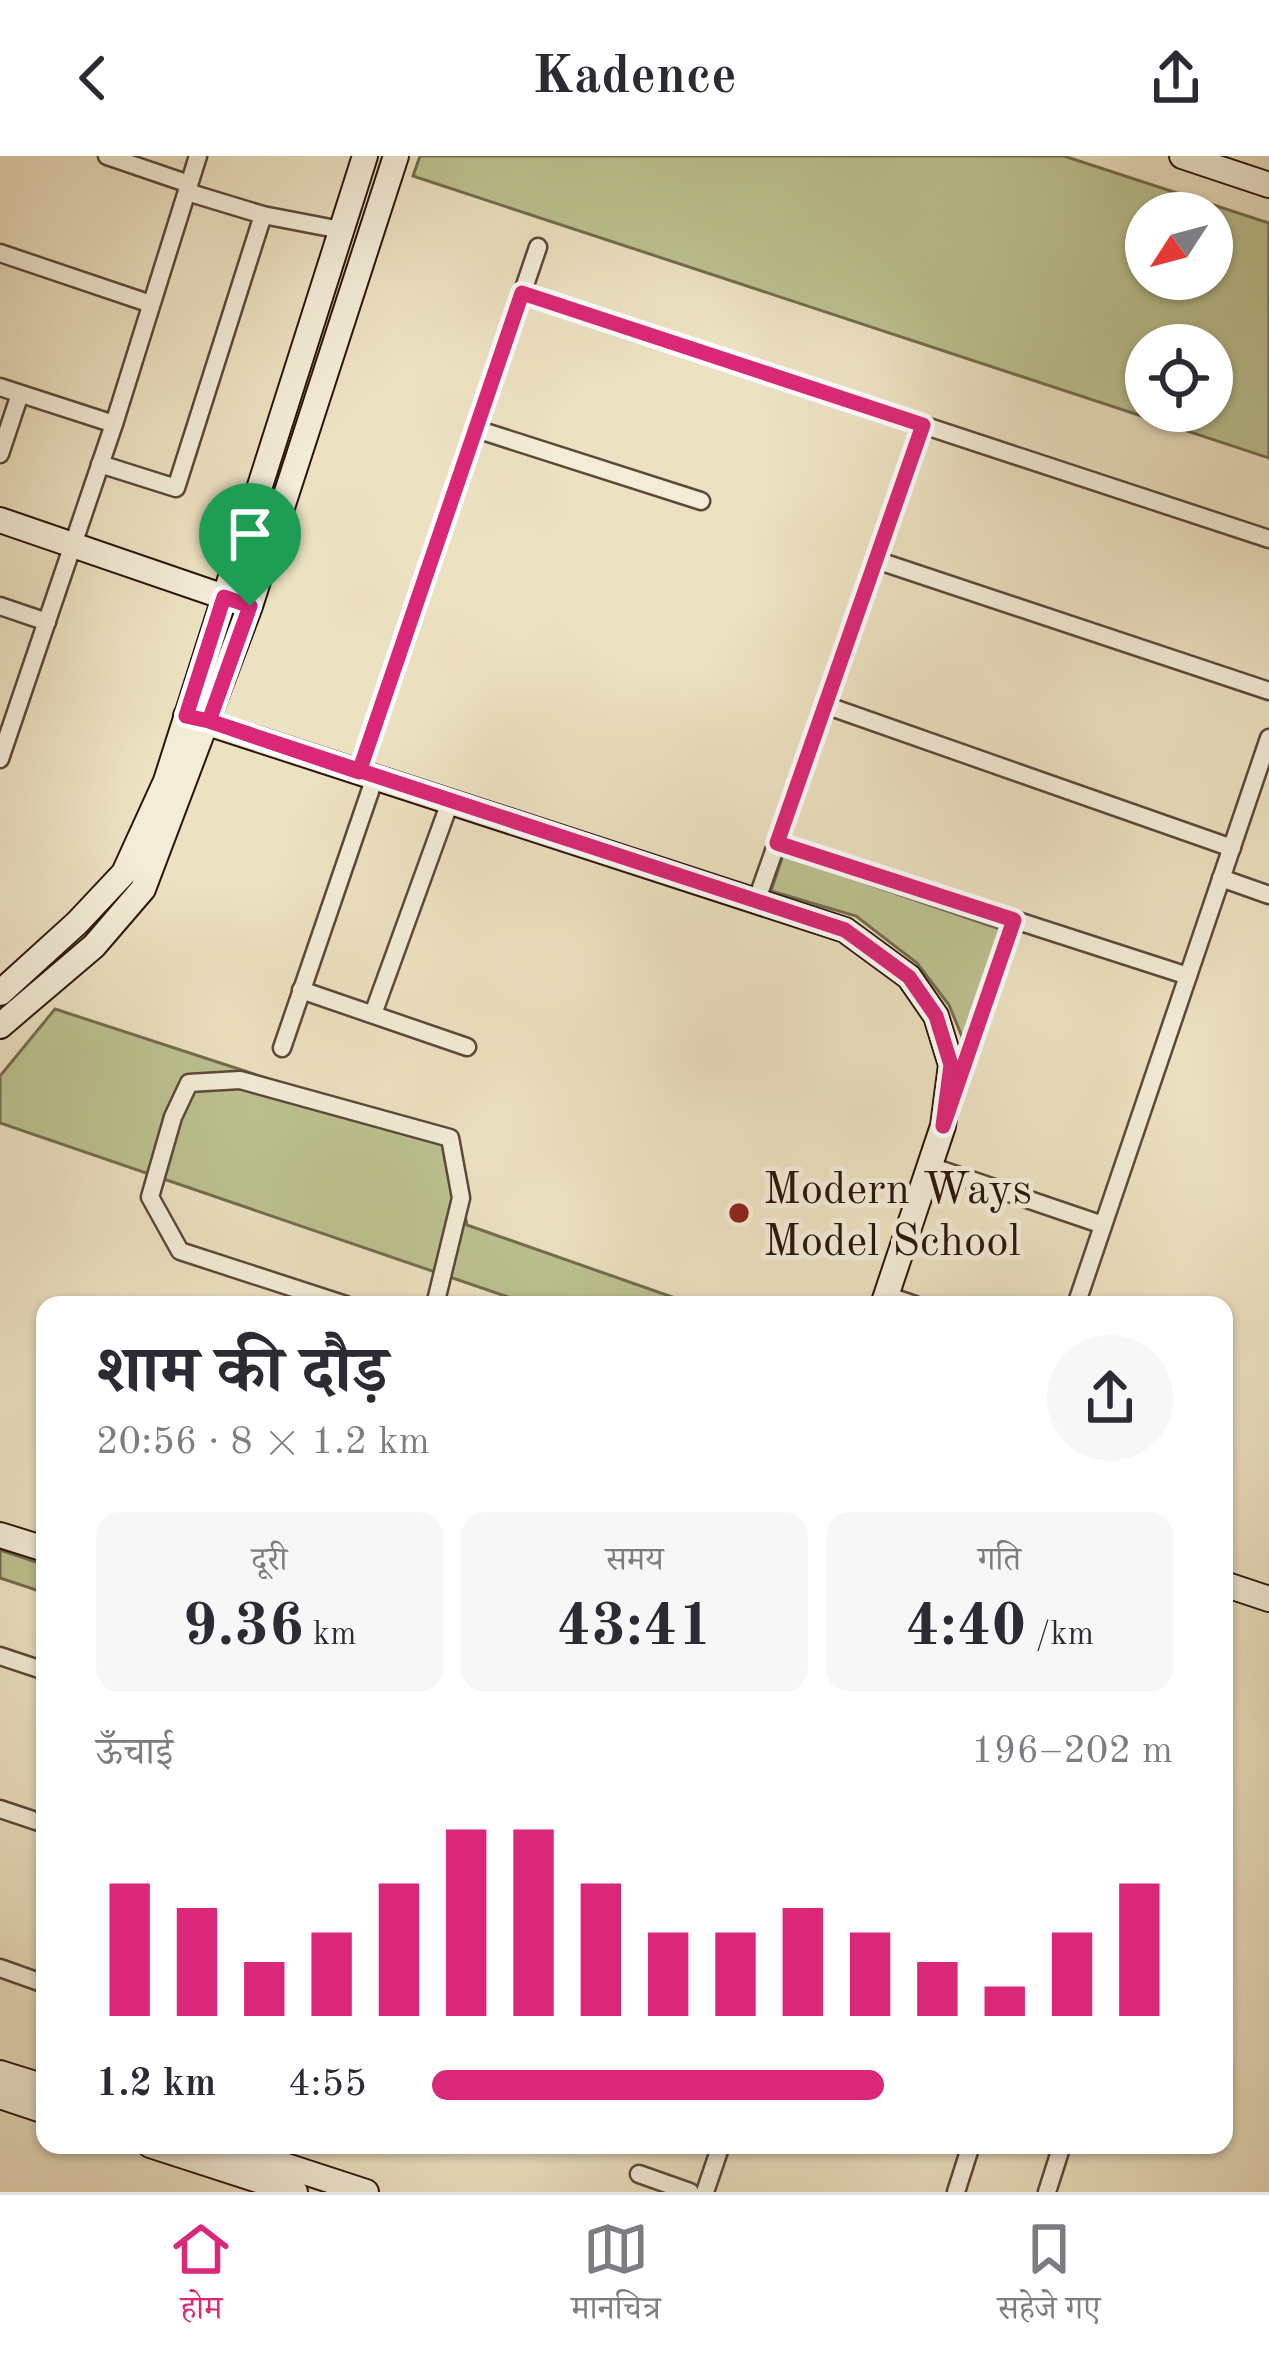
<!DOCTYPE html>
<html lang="hi">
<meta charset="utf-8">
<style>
:root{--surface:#fff;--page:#f7f7f7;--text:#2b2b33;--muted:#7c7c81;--line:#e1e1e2;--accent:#db2777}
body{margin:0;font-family:"Old Standard TT","Noto Serif Devanagari",serif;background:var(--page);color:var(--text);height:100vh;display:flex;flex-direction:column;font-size:45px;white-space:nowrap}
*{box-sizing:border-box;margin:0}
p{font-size:39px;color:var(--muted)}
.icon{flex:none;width:66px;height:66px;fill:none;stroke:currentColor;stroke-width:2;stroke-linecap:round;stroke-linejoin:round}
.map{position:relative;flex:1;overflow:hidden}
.panel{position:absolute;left:36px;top:1140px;width:1197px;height:858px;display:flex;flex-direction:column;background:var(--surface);border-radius:24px;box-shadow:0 3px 9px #0004}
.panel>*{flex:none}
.needle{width:78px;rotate:234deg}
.buttons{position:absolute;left:1125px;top:36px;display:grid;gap:24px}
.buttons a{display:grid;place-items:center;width:108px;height:108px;border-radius:50%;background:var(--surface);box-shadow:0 3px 9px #0004;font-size:60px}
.pin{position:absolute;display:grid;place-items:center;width:102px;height:102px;color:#fff;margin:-123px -51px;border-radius:50% 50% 50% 0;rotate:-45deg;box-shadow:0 0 12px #0007}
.pin .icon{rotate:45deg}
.round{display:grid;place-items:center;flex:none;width:126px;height:126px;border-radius:63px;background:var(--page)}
.summary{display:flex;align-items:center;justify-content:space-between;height:204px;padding:0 60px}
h1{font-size:66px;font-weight:700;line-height:90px}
.metrics{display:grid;grid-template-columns:repeat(3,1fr);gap:18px;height:204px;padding:12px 60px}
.metrics div{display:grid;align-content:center;border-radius:24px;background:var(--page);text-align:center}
.metrics b{font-size:60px;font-weight:700}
.metrics small{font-size:33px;font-weight:400}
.metrics p{font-size:33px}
.chart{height:336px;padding:24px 60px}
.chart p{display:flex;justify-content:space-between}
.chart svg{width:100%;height:216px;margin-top:12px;stroke:var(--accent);stroke-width:6}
ul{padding:0 60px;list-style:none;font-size:39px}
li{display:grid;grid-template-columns:192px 144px 1fr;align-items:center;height:90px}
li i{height:30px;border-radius:15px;background:var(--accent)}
header{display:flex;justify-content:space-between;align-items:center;height:156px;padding:0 60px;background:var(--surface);font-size:54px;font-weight:700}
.dock{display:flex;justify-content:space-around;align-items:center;height:168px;border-top:3px solid var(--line);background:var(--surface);font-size:33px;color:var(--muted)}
.dock a{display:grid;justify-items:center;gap:6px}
.dock .current{color:var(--accent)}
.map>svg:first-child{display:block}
</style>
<header><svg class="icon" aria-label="back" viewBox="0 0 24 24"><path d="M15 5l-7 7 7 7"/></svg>Kadence<svg class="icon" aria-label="share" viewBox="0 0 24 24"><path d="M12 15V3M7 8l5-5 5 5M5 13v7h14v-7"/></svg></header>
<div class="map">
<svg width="1269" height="2036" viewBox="0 0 1269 2036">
<rect width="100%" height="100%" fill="#ece1c1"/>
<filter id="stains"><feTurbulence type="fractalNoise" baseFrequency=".00167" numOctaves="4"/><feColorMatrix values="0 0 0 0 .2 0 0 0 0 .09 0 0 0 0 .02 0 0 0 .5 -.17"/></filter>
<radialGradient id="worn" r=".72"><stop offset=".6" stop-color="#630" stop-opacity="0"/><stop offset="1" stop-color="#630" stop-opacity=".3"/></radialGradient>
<g fill="#bcc290" stroke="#746c4e" stroke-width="3" fill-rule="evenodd">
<path d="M 420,0 L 1064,0 L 1269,67 L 1269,302 L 413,20 ZM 1212,57 L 1212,123 L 1146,123 L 1146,57 ZM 1212,189 L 1212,255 L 1146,255 L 1146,189 Z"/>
<polygon points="783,699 1000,773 963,883 949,849 917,807 856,760 771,735"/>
<polygon points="55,853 450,982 467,1069 695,1149 510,1149 511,1142 0,967 0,920"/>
<polygon points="0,1394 45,1409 45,1437 0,1422"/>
</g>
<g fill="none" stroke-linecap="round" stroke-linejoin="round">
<g stroke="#5b493a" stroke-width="21">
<g id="street">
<polyline points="107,0 189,28"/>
<polyline points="263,59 341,74"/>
<polyline points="0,97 151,148"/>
<polyline points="522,137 1269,383"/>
<polyline points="0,231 114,268"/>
<polyline points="476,273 701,345"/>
<polyline points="0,298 20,238"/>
<polyline points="100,308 176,332 263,59 187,36"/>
<polyline points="876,404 1269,535"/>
<polyline points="0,450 47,466"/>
<polyline points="825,549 1232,692"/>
<polyline points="0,603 114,268 198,0"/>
<polyline points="359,616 538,91"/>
<polyline points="777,687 1188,820"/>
<polyline points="1221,722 1269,739"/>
<polyline points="756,746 924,269"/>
<polyline points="301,834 467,891"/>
<polyline points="373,858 450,646"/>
<polyline points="282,892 375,621"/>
<polyline points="957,929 1014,764"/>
<polyline points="930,1010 1103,1069"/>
<polyline points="886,1139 915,1149"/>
<polyline points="346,1149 180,1095 150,1041 173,961 189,927 240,924 450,982 461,1042 435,1149"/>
<polyline points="1076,1149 1269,582"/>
<polyline points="0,1500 45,1515"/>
<polyline points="0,1653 45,1668"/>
<polyline points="0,1812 45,1828"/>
<polyline points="639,2018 690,2036"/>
<polyline points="705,2036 721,1989"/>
<polyline points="956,2036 971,1989"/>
<polyline points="1047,2036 1062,1989"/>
</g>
</g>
<g stroke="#2b160d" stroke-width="28">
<g id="secondary">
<polyline points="1182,0 1269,29"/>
<polyline points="0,364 236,445"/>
<polyline points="186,560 845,774 909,821 936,860 951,909 943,970 883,1149"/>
<polyline points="0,837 77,767 124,717 166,625 365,0"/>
<polyline points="0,870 94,790 143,733 250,450 396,0"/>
<polyline points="0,1379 45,1393"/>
<polyline points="1224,1428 1269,1443"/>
<polyline points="0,1917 45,1931"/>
<polyline points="0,1940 45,1955"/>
<polyline points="150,1989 295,2036"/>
<polyline points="222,1989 366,2036"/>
</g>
</g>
<use href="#street" stroke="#f3ecd7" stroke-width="16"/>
<use href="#secondary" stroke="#f3ecd7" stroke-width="24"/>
</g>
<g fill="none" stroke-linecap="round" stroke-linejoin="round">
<g stroke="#fff" stroke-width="24">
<polyline id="route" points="250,450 224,441 186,560 209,565 845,774 909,821 936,860 951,909 943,970 1014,764 777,687 923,269 522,137 359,616 209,565 250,450"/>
</g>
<use href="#route" stroke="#db2777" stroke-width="15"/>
</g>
<circle fill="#8f2418" stroke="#f3ecd7" stroke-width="4.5" cx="739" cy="1057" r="12"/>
<g text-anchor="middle" stroke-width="10" stroke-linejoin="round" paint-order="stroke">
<g font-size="45" fill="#2b160d" stroke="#f3ecd7" text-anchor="start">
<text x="763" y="1047">Modern Ways<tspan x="763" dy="52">Model School</tspan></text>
</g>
</g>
<rect width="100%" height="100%" filter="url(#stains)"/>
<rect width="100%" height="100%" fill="url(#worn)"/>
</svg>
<div class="buttons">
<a><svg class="needle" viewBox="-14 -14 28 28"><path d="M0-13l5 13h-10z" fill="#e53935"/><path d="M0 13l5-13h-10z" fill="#7c7c81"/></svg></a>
<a><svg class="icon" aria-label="locate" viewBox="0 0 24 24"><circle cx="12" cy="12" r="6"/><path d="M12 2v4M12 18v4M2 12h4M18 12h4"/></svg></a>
</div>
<div class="pin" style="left:250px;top:450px;background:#1e9e55"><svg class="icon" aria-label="arrive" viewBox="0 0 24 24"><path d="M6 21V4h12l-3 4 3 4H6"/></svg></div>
<section class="panel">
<div class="summary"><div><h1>शाम की दौड़</h1><p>20:56 · 8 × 1.2 km</p></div><a class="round"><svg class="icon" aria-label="share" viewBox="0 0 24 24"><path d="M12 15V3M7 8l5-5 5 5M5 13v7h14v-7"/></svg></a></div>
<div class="metrics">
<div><p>दूरी</p><b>9.36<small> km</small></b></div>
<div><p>समय</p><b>43:41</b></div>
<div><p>गति</p><b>4:40<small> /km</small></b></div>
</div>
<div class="chart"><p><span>ऊँचाई</span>196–202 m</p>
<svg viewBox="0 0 160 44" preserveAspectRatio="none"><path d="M5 44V17M15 44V22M25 44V33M35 44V27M45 44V17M55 44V6M65 44V6M75 44V17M85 44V27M95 44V27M105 44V22M115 44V27M125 44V33M135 44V38M145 44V27M155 44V17"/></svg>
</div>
<ul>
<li><b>1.2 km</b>4:55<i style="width:61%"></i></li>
</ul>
</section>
</div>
<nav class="dock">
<a class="current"><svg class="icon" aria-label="home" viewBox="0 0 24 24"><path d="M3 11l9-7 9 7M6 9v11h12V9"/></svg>होम</a>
<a><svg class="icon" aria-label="map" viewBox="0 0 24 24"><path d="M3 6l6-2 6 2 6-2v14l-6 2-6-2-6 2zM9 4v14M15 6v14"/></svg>मानचित्र</a>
<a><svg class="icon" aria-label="saved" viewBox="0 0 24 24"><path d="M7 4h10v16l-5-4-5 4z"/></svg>सहेजे गए</a>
</nav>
